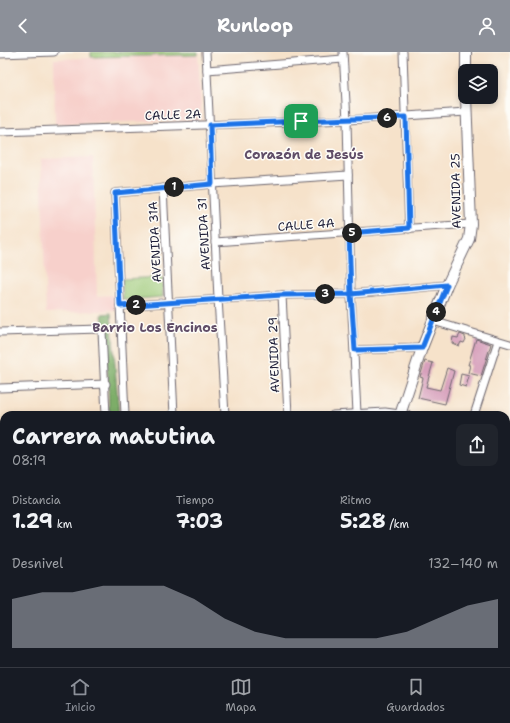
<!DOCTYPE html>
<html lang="es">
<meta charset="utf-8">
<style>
:root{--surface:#171b24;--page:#20242c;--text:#f1f3f6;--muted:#9ea1a6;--line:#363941;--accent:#8c9099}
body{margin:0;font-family:"Shantell Sans",sans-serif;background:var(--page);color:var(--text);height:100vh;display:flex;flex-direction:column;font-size:15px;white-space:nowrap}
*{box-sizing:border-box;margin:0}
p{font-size:13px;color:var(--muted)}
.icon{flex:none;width:22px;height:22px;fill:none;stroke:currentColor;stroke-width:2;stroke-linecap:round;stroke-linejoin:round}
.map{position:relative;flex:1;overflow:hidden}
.side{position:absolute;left:0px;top:359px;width:510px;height:256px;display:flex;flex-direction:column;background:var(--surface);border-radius:12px 12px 0 0;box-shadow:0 2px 6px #0003}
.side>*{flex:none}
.fabs{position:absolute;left:458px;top:12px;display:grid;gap:8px}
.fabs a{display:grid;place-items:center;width:40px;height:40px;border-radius:8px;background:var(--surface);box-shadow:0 2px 6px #0003;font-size:20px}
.pin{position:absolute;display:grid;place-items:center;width:34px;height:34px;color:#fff;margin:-17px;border-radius:8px;box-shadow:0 2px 6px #0006}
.km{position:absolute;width:20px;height:20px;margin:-10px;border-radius:50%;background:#222;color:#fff;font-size:11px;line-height:20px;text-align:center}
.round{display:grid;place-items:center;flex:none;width:42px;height:42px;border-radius:8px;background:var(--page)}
.headline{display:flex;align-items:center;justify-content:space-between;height:68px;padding:0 12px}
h1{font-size:22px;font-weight:700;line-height:30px}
.metrics{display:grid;grid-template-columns:repeat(3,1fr);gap:6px;height:68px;padding:4px 12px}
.metrics div{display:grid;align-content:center}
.metrics b{font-size:20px;font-weight:700}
.metrics small{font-size:11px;font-weight:400}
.metrics p{font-size:11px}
.chart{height:112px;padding:8px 12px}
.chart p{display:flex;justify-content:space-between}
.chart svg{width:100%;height:72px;margin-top:4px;fill:var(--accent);opacity:.7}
header{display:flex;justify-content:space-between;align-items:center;height:52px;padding:0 12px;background:var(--accent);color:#fff;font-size:18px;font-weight:700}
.menu{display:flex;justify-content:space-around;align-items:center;height:56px;border-top:1px solid var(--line);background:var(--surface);font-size:11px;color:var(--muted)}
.menu a{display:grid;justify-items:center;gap:2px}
.menu .current{color:var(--accent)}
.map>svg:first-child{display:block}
</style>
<header><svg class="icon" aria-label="back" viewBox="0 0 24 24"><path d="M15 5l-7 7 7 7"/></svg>Runloop<svg class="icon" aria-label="person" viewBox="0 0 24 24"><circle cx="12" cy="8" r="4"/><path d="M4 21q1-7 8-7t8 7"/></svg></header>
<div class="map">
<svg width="510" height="615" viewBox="0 0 510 615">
<rect width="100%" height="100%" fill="#fdfcf7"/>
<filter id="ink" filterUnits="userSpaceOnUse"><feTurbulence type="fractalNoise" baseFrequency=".025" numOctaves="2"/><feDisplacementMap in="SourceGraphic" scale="8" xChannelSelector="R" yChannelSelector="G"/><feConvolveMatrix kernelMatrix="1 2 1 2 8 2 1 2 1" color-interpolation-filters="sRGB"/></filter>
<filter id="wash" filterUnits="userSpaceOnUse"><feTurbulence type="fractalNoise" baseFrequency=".012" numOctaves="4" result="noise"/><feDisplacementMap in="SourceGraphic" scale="16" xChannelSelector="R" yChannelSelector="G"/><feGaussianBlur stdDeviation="0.9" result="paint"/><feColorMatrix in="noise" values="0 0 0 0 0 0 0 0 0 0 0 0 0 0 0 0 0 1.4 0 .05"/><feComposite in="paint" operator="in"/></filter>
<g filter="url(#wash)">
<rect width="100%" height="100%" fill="#f6e2ca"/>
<g fill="#f7d0cb">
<polygon points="198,3 202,68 55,72 54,7"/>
<polygon points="93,105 97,244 116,243 117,258 46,261 41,107"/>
</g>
<g fill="#9cc977" stroke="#5f7659">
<polygon points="91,0 198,0 198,3 91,5"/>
<polygon points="162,225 163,245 123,248 122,227"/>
</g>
<polygon fill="#7dad68" stroke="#506852" points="111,261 119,363 109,363 108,326 102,262"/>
<g id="blocks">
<g fill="#d7a0bc">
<polygon points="460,282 465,284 465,286 466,287 464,291 461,290 459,294 452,291 453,285 458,286"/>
<polygon points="476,287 491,292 481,324 468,321 470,313 468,313"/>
<polygon points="425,309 433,311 426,335 440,338 447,316 454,319 445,352 418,346 423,326 420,325"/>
<polygon points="461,322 469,324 466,335 459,333"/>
</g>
</g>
</g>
<g filter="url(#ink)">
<use href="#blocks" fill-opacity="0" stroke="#6c656d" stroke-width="1"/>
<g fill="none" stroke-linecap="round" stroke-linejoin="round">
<g stroke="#6c656d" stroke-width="9">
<g id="street">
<polyline points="206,0 218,246 225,363"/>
<polyline points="343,0 347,68 351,242 357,361"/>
<polyline points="403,0 409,177"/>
<polyline points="0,2 54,0"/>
<polyline points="207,18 343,7"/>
<polyline points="0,80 347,68 466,60"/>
<polyline points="163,136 174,363"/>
<polyline points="215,190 471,172"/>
<polyline points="282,243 288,363"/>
<polyline points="120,254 282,243 351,242 447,233"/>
<polyline points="433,269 510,292"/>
<polyline points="0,280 100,277 102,279 106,363"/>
<polyline points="355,298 422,296"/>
<polyline points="0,336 106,332"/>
<polyline points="125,363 115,141 212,132 348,123"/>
<polyline points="333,363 385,360 407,363"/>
<polyline points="474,363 498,289"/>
<polyline points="0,382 4,382"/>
<polyline points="506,386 510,387"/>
<polyline points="0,387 4,388"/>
<polyline points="506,442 510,443"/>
<polyline points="0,451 4,451"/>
<polyline points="0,506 4,505"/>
<polyline points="506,532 510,530"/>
<polyline points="506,558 510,564"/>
<polyline points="0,559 4,559"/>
<polyline points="184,611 184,615"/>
<polyline points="239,611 239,615"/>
<polyline points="303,611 303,615"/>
<polyline points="0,614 15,615"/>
</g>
</g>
<g stroke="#6c656d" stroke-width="12">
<g id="secondary">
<polyline points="466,0 466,19"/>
<polyline points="400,363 422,296 447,233 469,187 471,172 466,45"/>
<polyline points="395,611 398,615"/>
</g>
</g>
<use href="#street" stroke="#fff" stroke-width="7"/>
<use href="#secondary" stroke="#fff" stroke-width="10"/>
</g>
</g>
<g fill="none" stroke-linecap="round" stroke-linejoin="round" filter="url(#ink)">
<g stroke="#fff" stroke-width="8">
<polyline id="route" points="301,69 210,73 212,132 115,141 120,254 282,243 351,242 355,298 422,296 447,233 351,242 349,181 409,176 406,65 301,69"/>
</g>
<use href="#route" stroke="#1a73e8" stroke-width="5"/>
</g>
<g text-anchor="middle" stroke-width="3" stroke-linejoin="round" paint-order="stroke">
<g font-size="12" fill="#22223b" stroke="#fdfcf7">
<text transform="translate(173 63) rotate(-2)" y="4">CALLE 2A</text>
<text transform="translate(456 139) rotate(-91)" y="4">AVENIDA 25</text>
<text transform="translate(306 173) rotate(-4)" y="4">CALLE 4A</text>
<text transform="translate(204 182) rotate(-93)" y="4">AVENIDA 31</text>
<text transform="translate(155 190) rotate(-93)" y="4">AVENIDA 31A</text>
<text transform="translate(274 303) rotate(-92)" y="4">AVENIDA 29</text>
</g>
<g font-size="13" font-weight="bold" fill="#614e68" stroke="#fdfcf7">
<text x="304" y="107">Corazón de Jesús</text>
<text x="155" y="280">Barrio Los Encinos</text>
</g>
</g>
</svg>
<div class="fabs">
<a><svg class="icon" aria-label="layers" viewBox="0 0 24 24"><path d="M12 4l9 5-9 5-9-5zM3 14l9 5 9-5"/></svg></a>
</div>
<div class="pin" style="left:301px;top:69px;background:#1e9e55"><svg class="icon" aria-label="arrive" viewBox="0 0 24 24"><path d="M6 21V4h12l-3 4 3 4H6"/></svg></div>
<b class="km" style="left:174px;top:135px">1</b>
<b class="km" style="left:136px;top:253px">2</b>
<b class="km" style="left:325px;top:242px">3</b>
<b class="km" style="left:436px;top:260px">4</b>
<b class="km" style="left:352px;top:181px">5</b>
<b class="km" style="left:387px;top:66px">6</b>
<section class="side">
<div class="headline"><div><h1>Carrera matutina</h1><p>08:19</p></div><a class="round"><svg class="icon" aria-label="share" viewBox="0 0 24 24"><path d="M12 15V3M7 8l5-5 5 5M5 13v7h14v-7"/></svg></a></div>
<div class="metrics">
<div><p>Distancia</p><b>1.29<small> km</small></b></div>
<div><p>Tiempo</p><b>7:03</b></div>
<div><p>Ritmo</p><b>5:28<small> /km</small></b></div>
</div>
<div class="chart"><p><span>Desnivel</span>132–140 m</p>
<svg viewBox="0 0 160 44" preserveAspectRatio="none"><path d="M0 44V14L10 10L20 10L30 6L40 6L50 6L60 14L70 26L80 34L90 38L100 38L110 38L120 38L130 34L140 26L150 18L160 14V44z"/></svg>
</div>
</section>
</div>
<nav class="menu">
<a class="current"><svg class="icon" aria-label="home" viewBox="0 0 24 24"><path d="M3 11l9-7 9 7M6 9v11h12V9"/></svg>Inicio</a>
<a><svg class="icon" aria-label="map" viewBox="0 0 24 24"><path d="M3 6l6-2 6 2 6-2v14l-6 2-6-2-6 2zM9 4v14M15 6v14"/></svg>Mapa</a>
<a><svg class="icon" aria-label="saved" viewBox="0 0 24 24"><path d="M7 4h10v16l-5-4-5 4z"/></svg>Guardados</a>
</nav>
